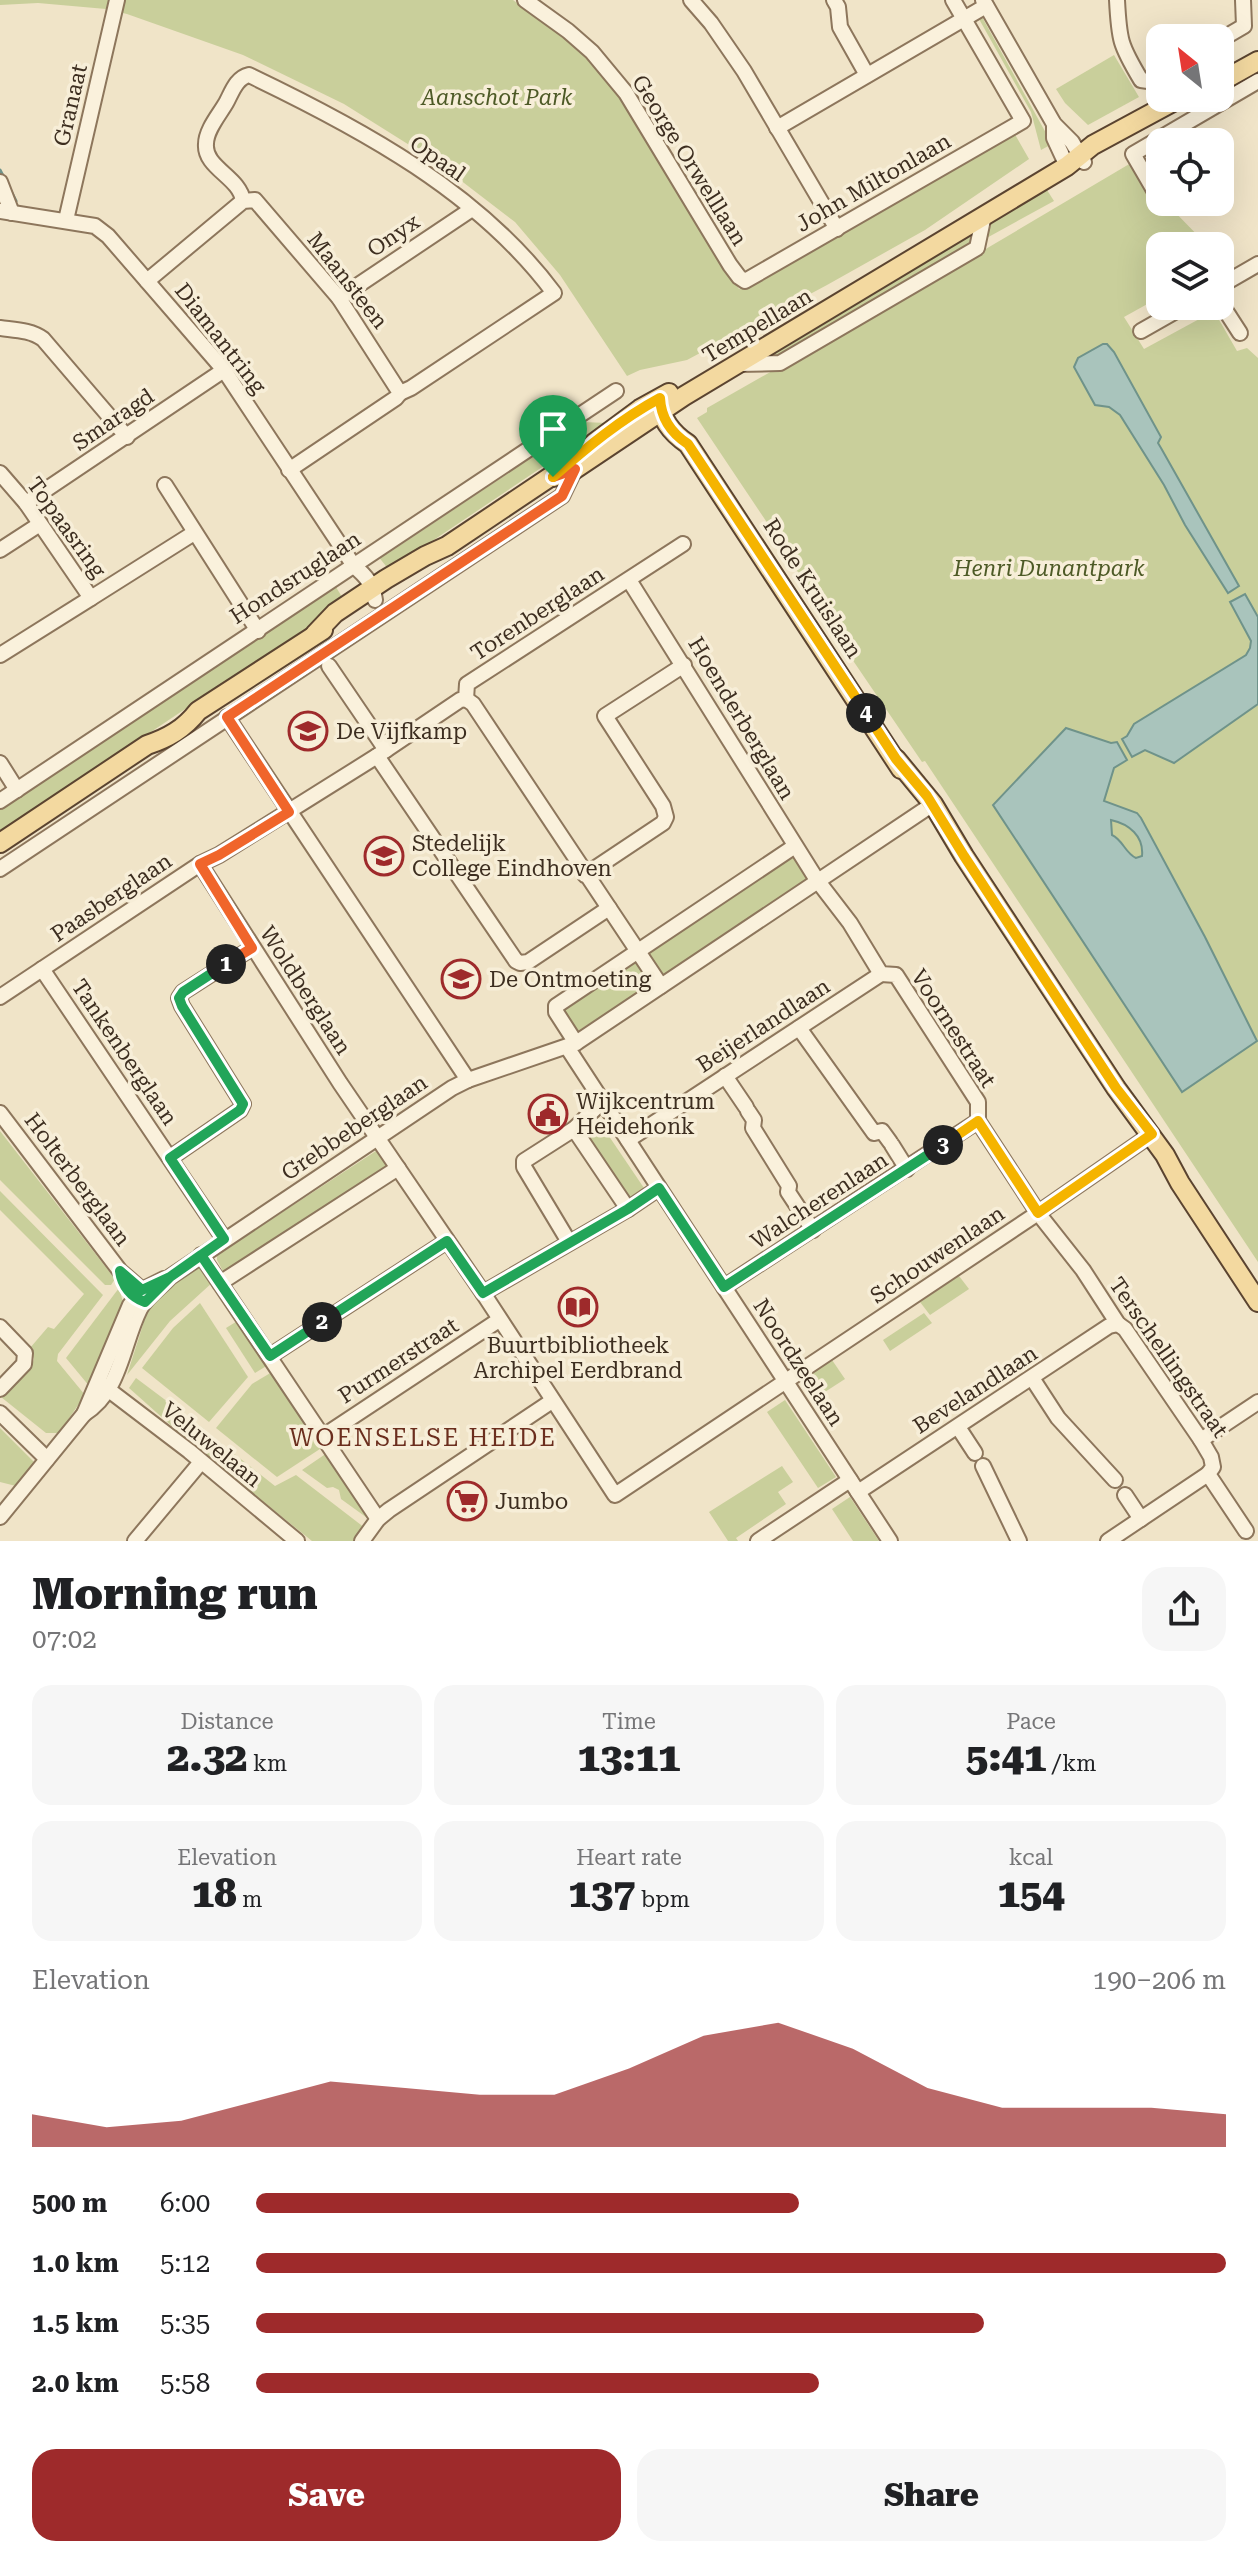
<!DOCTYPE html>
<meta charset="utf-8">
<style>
:root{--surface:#fff;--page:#f6f6f6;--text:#202124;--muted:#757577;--accent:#9e2a2b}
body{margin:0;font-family:"Roboto Serif",serif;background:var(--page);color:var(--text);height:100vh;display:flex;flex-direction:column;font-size:30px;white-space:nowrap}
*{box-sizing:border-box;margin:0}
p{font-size:26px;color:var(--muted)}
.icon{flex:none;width:44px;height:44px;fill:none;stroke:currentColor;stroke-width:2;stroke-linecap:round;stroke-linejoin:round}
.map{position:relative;height:1541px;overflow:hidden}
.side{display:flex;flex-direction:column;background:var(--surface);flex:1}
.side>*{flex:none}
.needle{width:52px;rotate:330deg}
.buttons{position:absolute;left:1146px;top:24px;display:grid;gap:16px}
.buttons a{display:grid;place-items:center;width:88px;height:88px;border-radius:16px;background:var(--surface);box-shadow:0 8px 32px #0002;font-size:40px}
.pin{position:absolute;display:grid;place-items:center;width:68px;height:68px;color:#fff;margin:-82px -34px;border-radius:50% 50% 50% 0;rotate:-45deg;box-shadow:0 0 8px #0007}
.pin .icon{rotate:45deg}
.km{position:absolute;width:40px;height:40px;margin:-20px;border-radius:50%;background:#222;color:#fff;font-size:22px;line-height:40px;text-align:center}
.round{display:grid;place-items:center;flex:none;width:84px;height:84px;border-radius:24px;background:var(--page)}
.head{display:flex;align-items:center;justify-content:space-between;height:136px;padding:0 32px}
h1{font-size:44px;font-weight:800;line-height:60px}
.figures{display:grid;grid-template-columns:repeat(3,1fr);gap:12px;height:136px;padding:8px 32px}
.figures div{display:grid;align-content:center;border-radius:20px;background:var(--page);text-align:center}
.figures b{font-size:40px;font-weight:800}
.figures small{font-size:22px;font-weight:400}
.figures p{font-size:22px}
.chart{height:224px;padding:16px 32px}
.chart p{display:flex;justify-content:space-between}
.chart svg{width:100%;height:144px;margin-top:8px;fill:var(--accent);opacity:.7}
.button{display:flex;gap:16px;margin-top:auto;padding:16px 32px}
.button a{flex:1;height:92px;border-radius:24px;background:var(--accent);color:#fff;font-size:32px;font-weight:800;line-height:92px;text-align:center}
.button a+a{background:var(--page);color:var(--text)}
ul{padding:0 32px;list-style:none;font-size:26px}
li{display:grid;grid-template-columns:128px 96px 1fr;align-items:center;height:60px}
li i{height:20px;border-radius:10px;background:var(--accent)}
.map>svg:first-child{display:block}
</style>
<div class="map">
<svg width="1258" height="1541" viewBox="0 0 1258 1541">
<rect width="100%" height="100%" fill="#f0e4c8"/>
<g fill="#c9cf9b">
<polygon points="0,0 513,0 598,63 739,289 1013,131 1029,159 925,230 827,285 687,360 640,370 627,376 560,275 515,222 438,163 344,104 243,55 127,14 106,9 38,3 0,5"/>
<polygon points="982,17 1052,144 1041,150 1031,112 979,19"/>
<polygon points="1114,55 1139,97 1088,125 1065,103 1056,89"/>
<polygon points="1131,163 1159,210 1168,205 1208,246 1160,246 1160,297 1124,317 1144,349 1214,311 1237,351 1247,348 1258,358 1258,1262 925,761 922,762 837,637 833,629 836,627 830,618 827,620 776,536 697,418 707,412 707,408 978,254 985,252 984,250"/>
<polygon points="1047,190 1054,201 983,240 985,225"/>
<polygon points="974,233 967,250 781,359 753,360"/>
<polygon points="582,422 608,423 389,570 378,556 383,553 387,554 573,430 574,426"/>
<polygon points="336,587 345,602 0,833 0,810"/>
<polygon points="795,856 810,879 664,977 647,952"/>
<polygon points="635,959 652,985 576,1032 559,1010"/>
<polygon points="596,1117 646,1191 629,1199 578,1129"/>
<polygon points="0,1131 115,1279 111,1285 105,1285 0,1180"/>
<polygon points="379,1149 389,1164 346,1193 347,1198 224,1273 217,1260 217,1255"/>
<polygon points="0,1191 103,1295 58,1354 57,1361 85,1395 59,1433 46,1433 1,1397 32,1365 34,1359 30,1348 48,1327 54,1329 84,1294 0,1210"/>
<path d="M 202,1265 L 213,1282 L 170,1321 L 127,1375 L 148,1309 C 161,1289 183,1277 202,1265 Z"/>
<polygon points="959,1276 969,1289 930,1315 920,1302"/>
<polygon points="119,1288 123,1302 120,1314 90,1387 66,1358"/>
<polygon points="200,1303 248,1377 209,1422 142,1368 173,1328"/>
<polygon points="924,1313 932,1323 890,1351 883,1340"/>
<polygon points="239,1320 268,1365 255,1373 226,1328"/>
<polygon points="832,1360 845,1379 814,1399 801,1380"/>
<polygon points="272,1372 323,1447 277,1477 216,1428 252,1384"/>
<polygon points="136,1378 204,1429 193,1445 129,1388"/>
<polygon points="785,1400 836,1477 818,1488 767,1412"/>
<polygon points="0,1428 34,1462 16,1486 0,1482"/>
<polygon points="209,1434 275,1486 296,1475 365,1528 355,1541 312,1541 198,1449"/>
<polygon points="327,1453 369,1515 370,1520 341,1499 339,1490 333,1487 327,1488 302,1470"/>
<polygon points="782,1466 793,1482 778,1492 786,1504 736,1538 738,1541 728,1541 709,1512"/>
<polygon points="850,1497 879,1541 853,1541 832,1509"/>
</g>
<g fill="#a9c4bc" stroke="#6f938a" stroke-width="2" fill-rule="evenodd">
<polygon points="1103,344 1107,344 1114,352 1161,437 1158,443 1161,448 1239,586 1228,593 1185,525 1164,485 1120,415 1109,407 1095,405 1074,367 1078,358"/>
<polygon points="1245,594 1258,617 1258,704 1174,763 1145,750 1132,757 1122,739 1127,736 1134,724 1246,655 1250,648 1251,641 1230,602"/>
<path d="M 1066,728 L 1111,743 L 1117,742 L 1127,760 L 1114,768 L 1104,801 L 1137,813 L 1141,818 L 1205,937 L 1257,1041 L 1182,1092 L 993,805 ZM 1111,820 C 1129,824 1144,836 1142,856 L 1136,858 C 1125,853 1123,840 1112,835 Z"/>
</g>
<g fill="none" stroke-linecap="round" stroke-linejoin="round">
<polyline stroke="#6f938a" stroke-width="3" points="0,170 16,201"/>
<g stroke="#8d765c" stroke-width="18">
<g id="minor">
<polyline points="525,0 568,31 592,52 626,93 730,265 739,277 745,281 1023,121 953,0"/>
<polyline points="691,0 711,23 744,71 837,229"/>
<polyline points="834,0 838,7 840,27 867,75"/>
<polyline points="983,0 1054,124 1072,142 1084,162"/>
<path d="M 1117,0 C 1119,40 1120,45 1141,80 L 1148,81 L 1160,76"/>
<polyline points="1220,40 1244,26 1243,0"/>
<polyline points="1054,124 1054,138 1067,166"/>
<polyline points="777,128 986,6"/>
<polyline points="0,182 12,213"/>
<polyline points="1158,197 1133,154 1258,81"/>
<path d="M 243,201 C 240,177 204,168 206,144 C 206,130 219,115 226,103 C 232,92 236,78 249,75 C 360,128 479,192 554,293 L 411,388 L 400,393"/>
<path d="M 0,211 L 95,226 L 108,236 L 224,370 L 354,566 C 366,576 373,584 375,600"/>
<polyline points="66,220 117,0"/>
<polyline points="147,281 243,201 255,200 339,298 400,393 396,398 289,470"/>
<polyline points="1220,286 1258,264"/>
<polyline points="339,298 472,209"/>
<polyline points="1220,302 1240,333"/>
<path d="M 0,328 C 15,330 31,330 43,339 L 127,437"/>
<polyline points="1141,331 1185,306"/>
<polyline points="739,364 780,363 977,248 984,215"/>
<polyline points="0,473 26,503 91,598 0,655"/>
<polyline points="165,485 258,631"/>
<polyline points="26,503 224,370"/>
<polyline points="0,550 40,524"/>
<polyline points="629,580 817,880 850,923 881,974 896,975 978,1102 978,1121 1038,1213 1083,1270 1118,1324 1125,1329 1201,1440 1211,1457 1213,1467 1208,1474 1246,1531"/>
<polyline points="91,598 194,533"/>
<polyline points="329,666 386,750"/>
<polyline points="466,699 473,704 661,986"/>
<polyline points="227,717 468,1080"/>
<polyline points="377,756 516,961 520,963 528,962 609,908"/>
<polyline points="0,763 17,790"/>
<polyline points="0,801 616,391"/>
<polyline points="200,864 340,1083 483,1293 615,1495 1038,1213 1152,1134"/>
<polyline points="0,869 562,496 575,469"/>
<polyline points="585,875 663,823 666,817 663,806 605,716 684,665"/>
<polyline points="42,969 224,1239"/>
<polyline points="0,997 200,864 219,855 377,756 460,700 466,699 467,684 683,544"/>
<polyline points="799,1028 874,1133 882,1131 890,1142"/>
<polyline points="576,1043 556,1012 556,1006 795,846"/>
<polyline points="567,1047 890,1541"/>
<polyline points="725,1076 746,1107"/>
<polyline points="748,1111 754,1120 753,1128 789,1186 788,1192 813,1230"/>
<polyline points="0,1113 120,1271 142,1290 144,1298"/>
<polyline points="574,1129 628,1209"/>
<polyline points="628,1140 881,974"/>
<polyline points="892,1145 907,1169"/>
<polyline points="170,1158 240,1110 243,1104 182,1006 179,998 183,992 252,948"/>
<polyline points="569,1242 524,1167 524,1161 574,1129 603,1101"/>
<polyline points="201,1255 378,1519"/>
<polyline points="220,1283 398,1168"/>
<polyline points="724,1287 978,1121"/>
<polyline points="483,1293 628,1209 659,1188"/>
<polyline points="0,1327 25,1353 24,1364 0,1389"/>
<polyline points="270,1356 447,1241"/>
<polyline points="1032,1378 1058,1418 1115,1480"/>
<polyline points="101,1384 189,1451 297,1541"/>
<polyline points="0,1413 47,1459"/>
<path d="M 84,1414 C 121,1391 122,1345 140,1309 C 146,1297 161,1287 170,1277 L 452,1088 L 468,1080 L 576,1043 L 933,804"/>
<polyline points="958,1427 975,1453"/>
<polyline points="322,1437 499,1320"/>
<polyline points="1201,1440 1258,1402"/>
<polyline points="983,1466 1019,1541"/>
<polyline points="858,1492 1109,1326 1118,1324"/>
<polyline points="1125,1495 1141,1519"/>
<polyline points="0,1517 84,1414 130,1305 142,1290 164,1279"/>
<polyline points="135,1541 201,1462"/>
<polyline points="362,1541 378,1519 389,1510 552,1401"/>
<polyline points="758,1541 850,1480"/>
<polyline points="1108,1541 1208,1474"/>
</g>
</g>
<g stroke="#5b4430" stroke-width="22">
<g id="major">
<polyline points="1220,82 1258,61"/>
<path d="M 660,402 C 661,420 673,434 688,444 L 901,769"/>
<polyline points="594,443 640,409 669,393"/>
<polyline points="553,477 575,469 684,396 1067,166 1093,145 1180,98"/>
<polyline points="315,634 335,613 386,579 425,556 447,546 562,469"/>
<polyline points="896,759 933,804 964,856 1116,1088 1165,1155 1180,1183 1258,1302"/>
<path d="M 0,843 L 147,745 C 168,738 184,729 198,711 L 323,630"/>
</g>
</g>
<use href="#minor" stroke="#faf1dc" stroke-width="14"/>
<use href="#major" stroke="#f3d9a0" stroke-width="18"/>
</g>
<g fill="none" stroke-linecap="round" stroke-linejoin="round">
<g stroke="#fff" stroke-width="16">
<polyline id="split-1" points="226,964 252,948 200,864 219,855 289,812 227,717 562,496 575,469 553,477"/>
</g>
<g stroke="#fff" stroke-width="16">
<path id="split-2" d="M 226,964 L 183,992 L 179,998 L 182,1006 L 243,1104 L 240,1110 L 170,1158 L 224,1239 L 170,1277 L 142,1290 L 120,1271 C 122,1286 131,1297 145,1302 L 170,1277 L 201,1255 L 270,1356 L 322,1322"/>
</g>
<g stroke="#fff" stroke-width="16">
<polyline id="split-3" points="322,1322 447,1241 483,1293 628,1209 659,1188 724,1287 943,1145"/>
</g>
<g stroke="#fff" stroke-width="16">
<polyline id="split-4" points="866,713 896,759 927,796 964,856 1116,1088 1152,1134 1038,1213 978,1121 943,1145"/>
</g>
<g stroke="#fff" stroke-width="16">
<path id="split-5" d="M 553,477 C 586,448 621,419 660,398 C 661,419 671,433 688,444 L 866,713"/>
</g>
<use href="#split-1" stroke="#f0652b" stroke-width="10"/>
<use href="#split-2" stroke="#22a559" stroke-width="10"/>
<use href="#split-3" stroke="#22a559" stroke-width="10"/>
<use href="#split-4" stroke="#f5b400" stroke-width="10"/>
<use href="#split-5" stroke="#f5b400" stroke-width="10"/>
</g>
<defs>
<g id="school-ring" transform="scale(2)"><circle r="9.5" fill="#f7eed8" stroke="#9e2a2b" stroke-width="1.5"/><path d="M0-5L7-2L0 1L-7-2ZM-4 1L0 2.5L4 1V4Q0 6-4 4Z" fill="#9e2a2b"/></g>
<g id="civic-ring" transform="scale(2)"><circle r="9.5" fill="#f7eed8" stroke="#9e2a2b" stroke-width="1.5"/><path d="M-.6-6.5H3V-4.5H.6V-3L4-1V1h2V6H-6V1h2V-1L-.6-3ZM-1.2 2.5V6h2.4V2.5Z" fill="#9e2a2b"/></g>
<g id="library-ring" transform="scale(2)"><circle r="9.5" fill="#f7eed8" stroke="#9e2a2b" stroke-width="1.5"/><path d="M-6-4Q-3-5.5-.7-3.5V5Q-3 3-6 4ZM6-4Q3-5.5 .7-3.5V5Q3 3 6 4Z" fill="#9e2a2b"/></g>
<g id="supermarket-ring" transform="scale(2)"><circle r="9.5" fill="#f7eed8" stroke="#9e2a2b" stroke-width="1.5"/><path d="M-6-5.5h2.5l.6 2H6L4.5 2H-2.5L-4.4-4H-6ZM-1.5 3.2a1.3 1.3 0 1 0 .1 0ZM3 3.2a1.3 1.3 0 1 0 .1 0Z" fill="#9e2a2b"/></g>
</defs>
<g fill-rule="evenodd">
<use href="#school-ring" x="308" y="731"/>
<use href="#school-ring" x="384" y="856"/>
<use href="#school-ring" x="461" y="979"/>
<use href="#civic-ring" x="548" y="1114"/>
<use href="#library-ring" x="578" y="1307"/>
<use href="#supermarket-ring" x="467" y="1501"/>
</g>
<g text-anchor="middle" stroke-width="7" stroke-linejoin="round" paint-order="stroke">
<g font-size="22" font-style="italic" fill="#4d5a26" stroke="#f7eed8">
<text x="497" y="105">Aanschot Park</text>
<text x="1049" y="576">Henri Dunantpark</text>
</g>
<g font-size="22" fill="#3d2e20" stroke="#f7eed8">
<text transform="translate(70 105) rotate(-77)" y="8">Granaat</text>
<text transform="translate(438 158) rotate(35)" y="8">Opaal</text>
<text transform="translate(690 160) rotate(58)" y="8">George Orwelllaan</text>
<text transform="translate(873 182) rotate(-30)" y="8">John Miltonlaan</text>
<text transform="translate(393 235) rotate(-34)" y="8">Onyx</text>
<text transform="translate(348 280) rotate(52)" y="8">Maansteen</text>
<text transform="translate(757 325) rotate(-31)" y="8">Tempellaan</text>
<text transform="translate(221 338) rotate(52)" y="8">Diamantring</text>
<text transform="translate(113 419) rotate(-34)" y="8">Smaragd</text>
<text transform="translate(67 527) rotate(54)" y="8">Topaasring</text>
<text transform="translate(295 577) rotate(-33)" y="8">Hondsruglaan</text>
<text transform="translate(813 588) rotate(57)" y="8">Rode Kruislaan</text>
<text transform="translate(537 613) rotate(-33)" y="8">Torenberglaan</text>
<text transform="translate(742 718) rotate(59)" y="8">Hoenderberglaan</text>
<text transform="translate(111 897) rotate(-34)" y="8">Paasberglaan</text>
<text transform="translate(306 990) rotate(57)" y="8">Woldberglaan</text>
<text transform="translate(763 1025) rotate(-33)" y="8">Beijerlandlaan</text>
<text transform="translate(954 1028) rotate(57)" y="8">Voornestraat</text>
<text transform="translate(125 1052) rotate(56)" y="8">Tankenberglaan</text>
<text transform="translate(354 1127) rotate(-34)" y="8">Grebbeberglaan</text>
<text transform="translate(78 1179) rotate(53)" y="8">Holterberglaan</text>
<text transform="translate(819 1200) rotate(-33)" y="8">Walcherenlaan</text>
<text transform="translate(937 1254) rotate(-34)" y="8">Schouwenlaan</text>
<text transform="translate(1169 1357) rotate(55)" y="8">Terschellingstraat</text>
<text transform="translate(398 1360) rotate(-33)" y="8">Purmerstraat</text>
<text transform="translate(799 1362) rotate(57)" y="8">Noordzeelaan</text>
<text transform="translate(975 1389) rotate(-33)" y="8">Bevelandlaan</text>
<text transform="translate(212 1444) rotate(39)" y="8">Veluwelaan</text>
</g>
<g font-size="22" fill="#3d2e20" stroke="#f7eed8" text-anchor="start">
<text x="336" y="739">De Vijfkamp</text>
<text x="412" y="851">Stedelijk<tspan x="412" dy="25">College Eindhoven</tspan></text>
<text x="489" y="987">De Ontmoeting</text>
<text x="576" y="1109">Wijkcentrum<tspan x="576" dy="25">Heidehonk</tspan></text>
<text x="578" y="1353" text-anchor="middle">Buurtbibliotheek<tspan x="578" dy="25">Archipel Eerdbrand</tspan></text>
<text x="495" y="1509">Jumbo</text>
</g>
<g font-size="24" letter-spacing="2" fill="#6b2e1e" stroke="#f7eed8">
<text x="423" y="1446">WOENSELSE HEIDE</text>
</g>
</g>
</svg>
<div class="buttons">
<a><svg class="needle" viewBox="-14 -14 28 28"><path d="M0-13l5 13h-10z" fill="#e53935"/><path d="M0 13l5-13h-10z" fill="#757577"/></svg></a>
<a><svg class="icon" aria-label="locate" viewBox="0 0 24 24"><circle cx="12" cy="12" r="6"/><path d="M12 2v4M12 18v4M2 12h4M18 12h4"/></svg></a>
<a><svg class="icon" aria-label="layers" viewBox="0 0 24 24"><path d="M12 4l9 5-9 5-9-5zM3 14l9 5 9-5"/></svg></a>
</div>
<div class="pin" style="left:553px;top:477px;background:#1e9e55"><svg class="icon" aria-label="arrive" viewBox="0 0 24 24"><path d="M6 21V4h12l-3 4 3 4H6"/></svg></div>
<b class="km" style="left:226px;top:964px">1</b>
<b class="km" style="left:322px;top:1322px">2</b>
<b class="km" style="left:943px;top:1145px">3</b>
<b class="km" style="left:866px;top:713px">4</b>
</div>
<section class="side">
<div class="head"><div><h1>Morning run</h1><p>07:02</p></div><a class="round"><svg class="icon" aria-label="share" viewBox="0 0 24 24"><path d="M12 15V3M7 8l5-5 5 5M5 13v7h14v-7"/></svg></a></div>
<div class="figures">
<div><p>Distance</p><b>2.32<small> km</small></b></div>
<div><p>Time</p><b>13:11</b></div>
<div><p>Pace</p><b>5:41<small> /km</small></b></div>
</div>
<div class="figures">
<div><p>Elevation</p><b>18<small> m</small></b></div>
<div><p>Heart rate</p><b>137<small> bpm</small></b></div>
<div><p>kcal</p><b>154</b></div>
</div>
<div class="chart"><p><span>Elevation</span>190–206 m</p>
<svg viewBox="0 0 160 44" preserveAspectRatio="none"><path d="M0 44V34L10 38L20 36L30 30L40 24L50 26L60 28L70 28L80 20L90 10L100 6L110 14L120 26L130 32L140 32L150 32L160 34V44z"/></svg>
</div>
<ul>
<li><b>500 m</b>6:00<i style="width:56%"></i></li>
<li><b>1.0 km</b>5:12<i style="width:100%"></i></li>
<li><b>1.5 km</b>5:35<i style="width:75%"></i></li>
<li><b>2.0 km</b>5:58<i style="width:58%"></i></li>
</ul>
<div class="button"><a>Save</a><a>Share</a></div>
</section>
